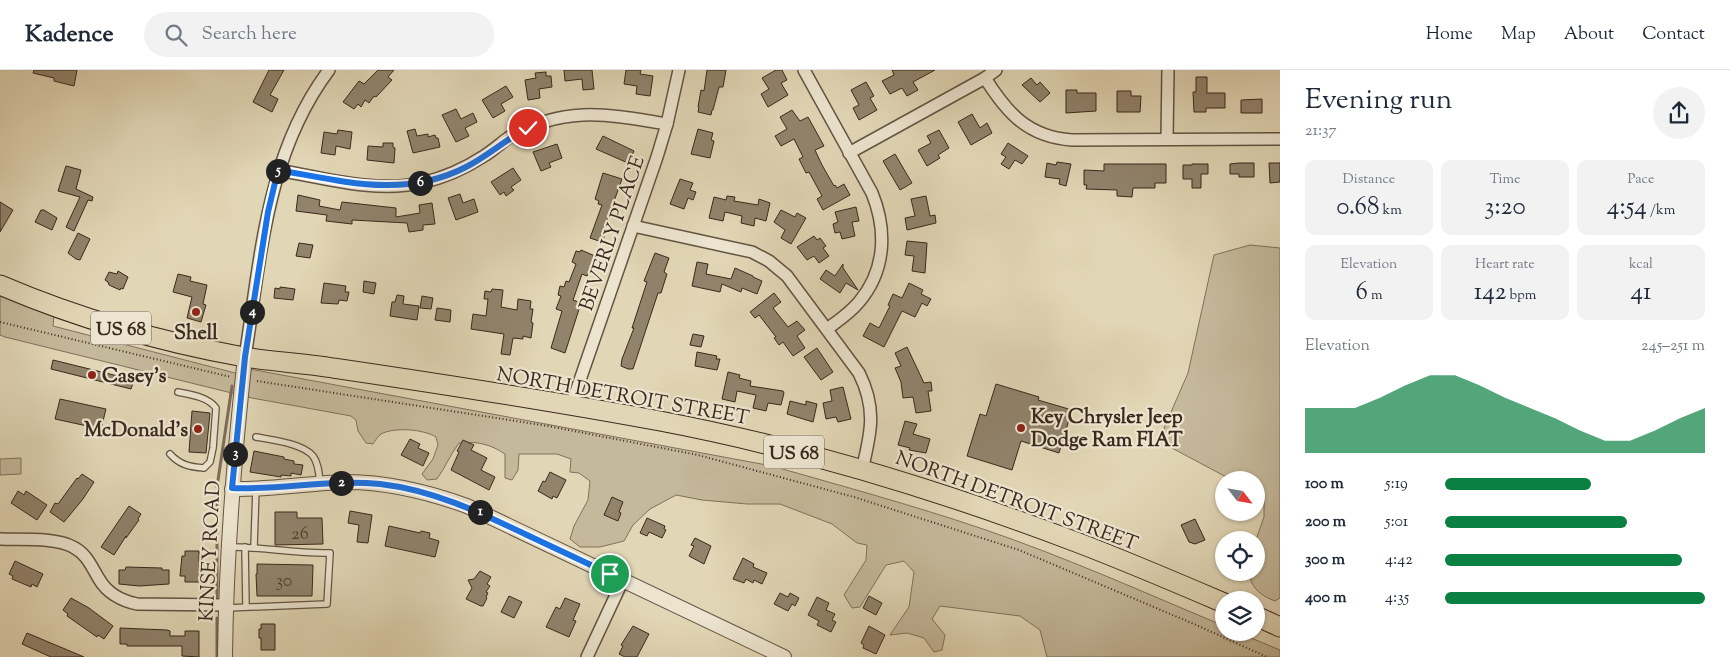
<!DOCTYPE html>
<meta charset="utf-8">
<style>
:root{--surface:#fff;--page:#f2f2f3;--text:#1f2937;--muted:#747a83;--line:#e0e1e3;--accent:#0b8043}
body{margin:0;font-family:"Sorts Mill Goudy",serif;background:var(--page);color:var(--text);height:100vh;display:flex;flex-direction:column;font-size:19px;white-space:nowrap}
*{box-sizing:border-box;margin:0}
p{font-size:16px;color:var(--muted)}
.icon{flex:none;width:28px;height:28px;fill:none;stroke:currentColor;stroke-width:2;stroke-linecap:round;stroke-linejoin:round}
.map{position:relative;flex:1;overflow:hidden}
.drawer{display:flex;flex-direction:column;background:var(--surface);width:450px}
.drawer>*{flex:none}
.needle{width:32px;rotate:121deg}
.controls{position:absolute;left:1215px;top:401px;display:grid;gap:10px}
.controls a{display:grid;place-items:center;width:50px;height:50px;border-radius:50%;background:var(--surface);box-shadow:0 1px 4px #0004;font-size:25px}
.pin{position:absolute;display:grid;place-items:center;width:42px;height:42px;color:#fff;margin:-21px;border:2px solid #fff;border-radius:50%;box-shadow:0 1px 5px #0007}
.km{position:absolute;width:25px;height:25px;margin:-12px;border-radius:50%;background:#222;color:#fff;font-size:14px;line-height:25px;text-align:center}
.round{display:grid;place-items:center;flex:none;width:52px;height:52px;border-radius:26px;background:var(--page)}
.headline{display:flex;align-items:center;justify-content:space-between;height:85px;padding:0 25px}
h1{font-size:28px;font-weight:600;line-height:38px}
.figures{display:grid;grid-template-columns:repeat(3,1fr);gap:8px;height:85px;padding:5px 25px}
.figures div{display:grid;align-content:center;border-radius:10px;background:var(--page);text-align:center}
.figures b{font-size:25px;font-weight:600}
.figures small{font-size:14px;font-weight:400}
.figures p{font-size:14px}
.chart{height:140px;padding:10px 25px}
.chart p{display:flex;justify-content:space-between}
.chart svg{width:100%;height:90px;margin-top:5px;fill:var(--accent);opacity:.7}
ul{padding:0 25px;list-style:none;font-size:16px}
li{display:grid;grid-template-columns:80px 60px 1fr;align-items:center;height:38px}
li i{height:12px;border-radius:6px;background:var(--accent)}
header{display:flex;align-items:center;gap:30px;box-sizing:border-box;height:70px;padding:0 25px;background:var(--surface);border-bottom:1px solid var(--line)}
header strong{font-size:24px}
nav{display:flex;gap:28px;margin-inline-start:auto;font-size:18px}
.search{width:350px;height:45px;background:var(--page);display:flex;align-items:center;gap:12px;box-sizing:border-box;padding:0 18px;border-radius:28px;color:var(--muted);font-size:19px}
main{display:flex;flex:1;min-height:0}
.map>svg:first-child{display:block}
</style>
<header>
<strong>Kadence</strong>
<div class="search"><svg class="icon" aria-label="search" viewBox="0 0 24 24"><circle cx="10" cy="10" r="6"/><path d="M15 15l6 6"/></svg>Search here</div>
<nav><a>Home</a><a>Map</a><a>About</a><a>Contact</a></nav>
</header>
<main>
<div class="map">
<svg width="1280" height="587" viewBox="0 0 1280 587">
<rect width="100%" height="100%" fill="#e1d6b5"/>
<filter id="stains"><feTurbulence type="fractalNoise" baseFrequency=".004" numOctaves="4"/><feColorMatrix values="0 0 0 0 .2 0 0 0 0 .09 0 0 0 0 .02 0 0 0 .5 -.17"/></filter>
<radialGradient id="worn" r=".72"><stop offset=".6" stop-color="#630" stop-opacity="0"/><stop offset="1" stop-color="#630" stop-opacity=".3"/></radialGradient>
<g fill="#c5b99b" stroke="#80715c">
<path d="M 1250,175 L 1280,178 L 1280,528 L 1275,531 C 1261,526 1251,518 1249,503 L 1256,502 L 1256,470 L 1264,447 L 1264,427 L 1256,423 L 1256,410 L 1232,410 L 1170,377 L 1164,358 L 1188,303 L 1214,185 Z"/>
<path d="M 0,219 L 54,245 L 53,256 L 243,305 L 244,298 L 772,396 C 842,416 912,435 980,458 C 1063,486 1143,522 1224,556 L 1224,562 L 1239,563 L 1280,580 L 1280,587 L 1047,587 L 1040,560 L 1020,546 L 940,536 L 932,549 L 945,565 L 942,580 L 934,582 L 924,568 L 907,563 L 890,565 L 909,537 L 914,502 L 904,491 L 886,495 L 860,537 L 852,538 L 844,525 L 866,490 L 867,475 L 857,473 L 832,454 L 780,434 L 747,434 L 702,430 L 676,425 L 650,439 L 633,455 L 624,471 L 600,477 L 580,477 L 570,469 L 574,456 L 588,430 L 590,411 L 579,403 L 570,402 L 571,389 L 557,384 L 519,384 L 518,400 L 512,410 L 505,408 L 505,384 C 490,374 477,371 459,373 C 450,385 445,398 437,409 L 427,410 L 422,404 L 433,389 L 438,375 L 436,367 C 423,359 394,357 381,364 C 378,366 375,371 373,374 L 366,373 L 358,361 L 356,350 L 351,346 L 252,328 L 5,267 L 0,265 Z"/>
<polygon points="21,388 21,404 0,405 0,389"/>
</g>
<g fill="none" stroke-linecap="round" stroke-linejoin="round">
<g stroke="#7c6d59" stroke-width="3">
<polyline points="217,417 232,316"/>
<polyline points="217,434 217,527"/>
<polyline points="217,587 217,548"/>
</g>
</g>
<g fill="#91836c" stroke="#3a291c">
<polygon points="34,0 77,0 74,16 54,11 54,8 33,3"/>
<polygon points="269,0 284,0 270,25 278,29 272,42 253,32"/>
<polygon points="378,0 394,0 388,7 392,10 376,27 374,26 369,33 365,30 361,37 358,34 354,39 343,32 359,11 364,14"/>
<polygon points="564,0 592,0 594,19 583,20 582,9 565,11"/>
<polygon points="626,0 641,0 640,4 653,6 650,26 636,24 637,16 624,14"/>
<polygon points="707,0 726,0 723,17 719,17 713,40 712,40 711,45 698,42 699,37 698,37 701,20 704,21"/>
<polygon points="776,0 782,0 787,10 781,13 788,25 768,37 761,24 769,19 762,8"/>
<polygon points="892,0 935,0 913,12 918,20 907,26 902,18 890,24 882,11 894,5"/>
<polygon points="546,2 546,6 551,6 552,17 539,19 540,28 528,30 525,10 536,8 535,3"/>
<polygon points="1196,7 1207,7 1207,23 1225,23 1225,38 1206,38 1206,42 1194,42 1193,22 1196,22"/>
<polygon points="1031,8 1037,15 1040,12 1050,23 1040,32 1022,15"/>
<polygon points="866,12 874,26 870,28 877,40 859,50 853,38 859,35 851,20"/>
<polygon points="506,16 513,27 501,34 505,41 493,48 482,30"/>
<polygon points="1066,20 1077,20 1077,23 1096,23 1096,41 1066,43"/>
<polygon points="1117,21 1131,21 1131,26 1141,26 1140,42 1117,42"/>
<polygon points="1262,29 1262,43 1241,43 1241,30"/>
<polygon points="456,39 461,49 473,43 477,52 465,58 469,66 456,72 442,45"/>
<polygon points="792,40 800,51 808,47 824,76 815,80 822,95 834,116 835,115 837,118 844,114 850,125 823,140 817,129 822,126 809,102 806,103 799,89 803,87 794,69 781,76 775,66 787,59 780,47"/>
<polygon points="972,44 980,58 987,53 992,63 971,75 958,52"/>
<polygon points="415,59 417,66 428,64 428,67 435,65 436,68 438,68 440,77 413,83 407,61"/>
<polygon points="698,59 713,63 711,70 714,71 710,88 691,84"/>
<polygon points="338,60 352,62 350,79 336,76 335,85 321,83 324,62 337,64"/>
<polygon points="939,60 949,78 938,85 940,88 927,96 918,80 931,73 927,66"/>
<polygon points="603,66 634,81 628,93 596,79"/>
<polygon points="383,73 393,73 393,77 395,78 394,93 367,90 368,76 383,77"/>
<polygon points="1008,73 1028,86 1022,94 1015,90 1009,99 1001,94 1006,87 1001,84"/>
<polygon points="557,74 562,88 549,93 551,97 541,101 533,82"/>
<polygon points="895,84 912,113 900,120 883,91"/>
<polygon points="1057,92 1071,94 1066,116 1059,114 1060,109 1045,107 1047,93 1056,95"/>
<polygon points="1239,93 1254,93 1254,107 1239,107 1239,104 1230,104 1230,94"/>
<polygon points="1269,93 1280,93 1280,112 1270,113"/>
<polygon points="1104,94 1166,94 1166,113 1155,113 1155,118 1133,118 1132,127 1117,126 1117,120 1086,119 1087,115 1084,115 1084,100 1104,101"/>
<polygon points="1192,94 1208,94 1208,104 1201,104 1201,118 1192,118 1192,109 1183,109 1183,95 1192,95"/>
<polygon points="66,96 81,100 76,119 93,127 92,131 88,130 74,161 66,157 80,127 58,121"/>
<polygon points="513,98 521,110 511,117 514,120 506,126 504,122 500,125 491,112"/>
<polygon points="603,103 622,109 604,159 607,160 602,172 590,168 602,135 598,134 599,131 595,129"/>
<polygon points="680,109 693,113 690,120 696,122 693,130 688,128 684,139 670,134"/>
<polygon points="460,124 463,133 474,129 478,142 456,150 448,128"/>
<polygon points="298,125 320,130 319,136 340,140 342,132 396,138 396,147 420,143 419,135 432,133 435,154 423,155 423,160 409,162 407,153 352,150 352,154 326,151 327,145 296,141"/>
<polygon points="727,126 735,127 734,131 758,135 759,129 770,133 766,151 755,148 754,156 741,153 742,146 725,142 723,151 709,148 714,127 726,130"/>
<polygon points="926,126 930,146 935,145 936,153 907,160 905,148 915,146 911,129"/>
<polygon points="0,132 13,140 0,162"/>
<polygon points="856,137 859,151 852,152 855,166 842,169 840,162 835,163 833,154 838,152 835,142"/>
<polygon points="41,140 44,140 57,148 52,160 35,152"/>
<polygon points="781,140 795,147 797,143 806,148 791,174 781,168 785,160 774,152"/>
<polygon points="78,163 90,169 80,190 76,189 68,183"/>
<polygon points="814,166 817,170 820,168 826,176 823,178 829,186 819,193 814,186 807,190 797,177"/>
<polygon points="907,171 927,173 925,203 912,201 914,186 905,185"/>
<polygon points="299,173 313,175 310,188 296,186"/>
<polygon points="581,180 595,186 587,206 582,204 573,230 581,233 565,283 551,278 562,241 556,239 561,226 558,225 560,216 564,217 566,211 569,212 576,194 572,192 576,181 580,182"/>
<polygon points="655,183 669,188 664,202 667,204 661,223 658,223 633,299 628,299 621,296 622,289 634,258 632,258 647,212 644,211"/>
<polygon points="697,192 708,194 706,204 731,209 735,198 753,206 753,207 762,211 757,224 742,218 741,222 722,214 720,222 692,216"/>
<polygon points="843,194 843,198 858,220 846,213 840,223 820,209 826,200 835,206"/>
<polygon points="118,201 128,207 123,219 121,218 120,220 109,215 108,212 105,210 109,202 117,204"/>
<polygon points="178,204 191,207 190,211 207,215 203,234 206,235 201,252 187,248 192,227 173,222"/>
<polygon points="364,211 376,213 374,224 363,222"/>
<polygon points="324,213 346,216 345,222 349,222 347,231 339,230 338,234 321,233"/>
<polygon points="909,213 923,220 921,224 931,229 927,236 922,233 915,247 902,241 884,277 863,266 870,253 879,258 890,236 888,235 893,224 902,228"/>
<polygon points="280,217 295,219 293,230 274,228 275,218 280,219"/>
<polygon points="492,219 503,220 501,237 517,240 518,229 531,231 530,239 533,239 531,252 533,253 531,268 523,266 523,269 513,268 510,285 501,284 504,264 471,259 473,244 486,246 488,229 484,229 485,221 491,222"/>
<polygon points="774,223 781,232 773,238 788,257 797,251 805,260 797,266 805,278 793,286 783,272 779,275 774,268 776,267 759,245 755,248 750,242"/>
<polygon points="397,225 404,226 403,234 419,236 417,250 390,246 392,232 395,232"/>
<polygon points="422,226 433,228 431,239 420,238"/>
<polygon points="437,238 451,240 450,252 435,250"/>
<polygon points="693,264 704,266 701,277 690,275"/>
<polygon points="907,277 924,313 931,312 932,321 928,321 931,341 916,343 913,327 903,328 901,312 895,298 901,296 895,283"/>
<polygon points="817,278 833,302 821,310 804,287"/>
<polygon points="697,282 717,286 716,289 720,289 717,300 695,296"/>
<polygon points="53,290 134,310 131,319 51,299"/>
<polygon points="728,302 740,305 739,308 751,311 750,316 783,321 784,323 781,335 768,333 766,341 753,338 756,325 737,321 735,332 722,329"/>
<polygon points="996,314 1039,327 1038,330 1072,340 1059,383 1021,371 1012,400 967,386 980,344 986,346"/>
<polygon points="843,317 851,349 838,352 836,347 826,349 823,333 832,331 830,320"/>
<polygon points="60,329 106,339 101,359 55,349"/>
<polygon points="790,331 806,335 806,331 817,334 813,352 787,344"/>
<polygon points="192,341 210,343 206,383 189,382"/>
<polygon points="905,351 917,354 913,364 930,369 926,383 909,380 910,378 898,375"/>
<polygon points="410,369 420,374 418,378 429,383 423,396 401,385"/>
<polygon points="463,370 474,375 471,380 487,388 481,400 495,407 489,420 451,400 459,382 457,381"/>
<polygon points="254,381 284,387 284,389 294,391 294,394 303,395 301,405 291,403 291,406 281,405 281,407 250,402"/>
<polygon points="550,402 566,410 557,428 553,426 552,429 538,421 543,411 545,412"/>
<polygon points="82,404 94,412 83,429 64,452 50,442 55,433 58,434 77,408 78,409"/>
<polygon points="18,421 24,425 26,421 47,435 37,450 11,433"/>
<polygon points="612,427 623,432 619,442 621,443 618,451 604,445"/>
<polygon points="129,436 141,444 138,449 139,450 126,468 126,466 114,485 101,477"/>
<polygon points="350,441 372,445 368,473 357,472 359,455 348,453"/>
<polygon points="275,442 297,442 297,448 322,448 323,474 275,475"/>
<polygon points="647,448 665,456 664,459 666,460 662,468 649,462 647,466 640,463"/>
<polygon points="1195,449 1205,470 1195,474 1189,472 1181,455"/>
<polygon points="389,456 420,463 421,461 430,463 429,468 439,471 435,487 385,476"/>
<polygon points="695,468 711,476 704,494 689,486 694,476 691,475"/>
<polygon points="185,481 199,481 199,512 185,512 185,506 180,506 182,486 185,486"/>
<polygon points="743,488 754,494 753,497 767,503 762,514 754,510 753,513 746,509 744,513 733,509"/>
<polygon points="15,491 43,504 37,517 32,514 31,517 12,509 13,506 9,504"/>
<polygon points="257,494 313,495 312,526 257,526 256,504 257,504"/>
<polygon points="126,497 162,498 162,500 169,500 169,514 139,516 119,514 119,500 125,500"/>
<polygon points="480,501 491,507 487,514 490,516 486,522 488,523 486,527 487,528 483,536 481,536 466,529 472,518 468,510 474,509"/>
<polygon points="780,523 788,527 790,523 799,528 795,536 792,534 788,541 774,534"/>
<polygon points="509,526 522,532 514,548 501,542"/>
<polygon points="869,526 882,533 876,545 863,538"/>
<polygon points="817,527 829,533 826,540 835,544 832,550 836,552 831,562 817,555 819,551 808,545"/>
<polygon points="71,528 89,538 113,556 104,569 98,565 97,567 67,546 68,544 63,540"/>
<polygon points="565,528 580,534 573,550 576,551 569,567 546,557 556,537 560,539"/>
<polygon points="261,554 275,554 275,580 261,580 261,568 259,568 259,559 261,559"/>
<polygon points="633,556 649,564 637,587 625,587 619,584 623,576 621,575"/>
<polygon points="869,556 885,565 876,584 863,578 864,575 861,573"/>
<polygon points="120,558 167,560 170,561 170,566 185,566 185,561 199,561 199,587 182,586 182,576 127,576 127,574 120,574"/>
<polygon points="27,563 84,587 51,587 22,574"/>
</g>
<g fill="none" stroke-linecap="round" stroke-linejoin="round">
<g stroke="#645442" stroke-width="8">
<g id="service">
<path d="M 256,367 C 272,370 302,373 313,386 C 319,394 319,405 320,414"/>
<path d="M 170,384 C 180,395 190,397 204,398 L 210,392 L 213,378 L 216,338 C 208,327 192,325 178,322"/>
<polyline points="245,477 246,537"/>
<polyline points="254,477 256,419"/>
<path d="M 227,538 L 327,534 L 330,483 C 297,484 264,477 230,477"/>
</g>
</g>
<g stroke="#645442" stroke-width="14">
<g id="minor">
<path d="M 804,0 L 872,123 C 887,160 886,200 859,232 C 850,243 838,251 827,259"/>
<path d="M 985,8 C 1007,43 1028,67 1072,70 L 1280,69"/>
<polyline points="1167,69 1168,0"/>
<polyline points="849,83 985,8 996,0"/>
<path d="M 278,100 C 324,108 375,123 421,113 C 444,108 464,99 484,86 C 492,81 500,74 508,68 C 564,35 607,44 667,54"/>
<path d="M 633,156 L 752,182 L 769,191 L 787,206 L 859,303 C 877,339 871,363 862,400"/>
<path d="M 245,287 C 261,187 266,84 329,0"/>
<polyline points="571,336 657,87 667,54 679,0"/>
<path d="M 0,469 C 20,470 55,467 73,477 C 87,484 91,496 99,509 C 107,523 122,531 137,534 L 225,535"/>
<polyline points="587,587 623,510"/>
</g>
</g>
<g stroke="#645442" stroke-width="16">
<g id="tertiary">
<path d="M 232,419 C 270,420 308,413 347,412 C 389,412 428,422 467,436 L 784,587"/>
<path d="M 225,587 C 226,487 234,387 245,287"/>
</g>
</g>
<g stroke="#3a291c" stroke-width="21">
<g id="trunk">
<path d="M 0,215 C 77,248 161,272 244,287 C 274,292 304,293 333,298 C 442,314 552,331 660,351 C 802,378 942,421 1076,472 C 1126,491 1175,512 1224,533"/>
<polyline points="1256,546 1280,557"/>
</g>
</g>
<g stroke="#3a291c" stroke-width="2" stroke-dasharray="1 2.5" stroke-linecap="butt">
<polyline points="0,252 231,307"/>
<polyline points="257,311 548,356 698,385 854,427 1019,480 1194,554 1267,587"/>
</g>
<use href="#service" stroke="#ece4cf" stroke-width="5.5"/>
<use href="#minor" stroke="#ece4cf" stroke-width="11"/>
<use href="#tertiary" stroke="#ece4cf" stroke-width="14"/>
<use href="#trunk" stroke="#e1d6b5" stroke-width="19"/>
</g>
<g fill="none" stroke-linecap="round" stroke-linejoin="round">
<g stroke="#fff" stroke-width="10">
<path id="route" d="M 528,58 C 506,69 488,86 466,97 C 404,129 343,111 278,100 L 268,142 L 245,287 L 232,418 C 281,420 331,409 380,414 C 433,420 479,442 527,465 C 555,478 582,491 610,504"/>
</g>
<use href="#route" stroke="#1a73e8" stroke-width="6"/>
</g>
<g fill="#8f2418" stroke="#ece4cf" stroke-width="2">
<circle cx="196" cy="242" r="5"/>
<circle cx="92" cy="305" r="5"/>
<circle cx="1021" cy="358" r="5"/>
<circle cx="198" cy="359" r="5"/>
</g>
<g text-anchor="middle" stroke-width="4.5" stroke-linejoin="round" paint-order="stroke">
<g font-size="18" fill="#504030">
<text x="300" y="469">26</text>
<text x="284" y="516">30</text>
</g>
<g fill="#ece4cf" stroke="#6f6152" stroke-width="1">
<rect x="91" y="241.5" width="60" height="33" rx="4"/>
<rect x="764" y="365.5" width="60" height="33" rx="4"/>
</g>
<g font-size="19" font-weight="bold" fill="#3a291c">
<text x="121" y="265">US 68</text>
<text x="794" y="389">US 68</text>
</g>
<g font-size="20" fill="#3a291c" stroke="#ece4cf">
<text transform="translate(611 163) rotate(-71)" y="7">BEVERLY PLACE</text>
<text transform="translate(623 325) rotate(10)" y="7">NORTH DETROIT STREET</text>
<text transform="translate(1017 430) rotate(20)" y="7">NORTH DETROIT STREET</text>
<text transform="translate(209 481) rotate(-87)" y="7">KINSEY ROAD</text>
</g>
<g font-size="20" font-weight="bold" fill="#3a291c" stroke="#ece4cf" text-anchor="start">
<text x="196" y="269" text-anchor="middle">Shell</text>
<text x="102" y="312">Casey's</text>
<text x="1031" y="353">Key Chrysler Jeep<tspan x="1031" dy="23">Dodge Ram FIAT</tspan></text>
<text x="188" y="366" text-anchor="end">McDonald's</text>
</g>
</g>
<rect width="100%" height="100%" filter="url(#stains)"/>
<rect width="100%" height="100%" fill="url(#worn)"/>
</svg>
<div class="controls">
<a><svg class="needle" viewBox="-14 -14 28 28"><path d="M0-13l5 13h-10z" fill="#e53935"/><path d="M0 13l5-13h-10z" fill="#747a83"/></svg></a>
<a><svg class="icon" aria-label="locate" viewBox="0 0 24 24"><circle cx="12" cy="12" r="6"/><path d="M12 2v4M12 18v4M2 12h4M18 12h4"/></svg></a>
<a><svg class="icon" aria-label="layers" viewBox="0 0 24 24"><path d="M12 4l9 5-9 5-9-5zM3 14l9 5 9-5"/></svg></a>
</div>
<div class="pin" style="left:610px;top:504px;background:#1e9e55"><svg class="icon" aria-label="arrive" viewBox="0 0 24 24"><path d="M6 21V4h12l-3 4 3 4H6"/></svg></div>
<div class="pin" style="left:528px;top:58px;background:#d93025"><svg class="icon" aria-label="check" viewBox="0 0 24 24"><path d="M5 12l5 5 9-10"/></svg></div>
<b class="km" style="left:480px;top:442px">1</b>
<b class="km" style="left:341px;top:413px">2</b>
<b class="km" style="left:235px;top:384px">3</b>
<b class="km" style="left:252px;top:242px">4</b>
<b class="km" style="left:278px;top:101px">5</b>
<b class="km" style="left:420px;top:113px">6</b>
</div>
<section class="drawer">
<div class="headline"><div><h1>Evening run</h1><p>21:37</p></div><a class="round"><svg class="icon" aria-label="share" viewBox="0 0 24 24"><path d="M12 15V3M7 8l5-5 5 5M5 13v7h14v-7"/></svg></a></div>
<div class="figures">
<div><p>Distance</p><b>0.68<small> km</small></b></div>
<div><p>Time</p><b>3:20</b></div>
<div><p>Pace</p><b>4:54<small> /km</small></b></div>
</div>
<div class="figures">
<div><p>Elevation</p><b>6<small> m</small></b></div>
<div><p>Heart rate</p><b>142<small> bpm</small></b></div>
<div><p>kcal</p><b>41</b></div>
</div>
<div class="chart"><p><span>Elevation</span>245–251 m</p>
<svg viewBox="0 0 160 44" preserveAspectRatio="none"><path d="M0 44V22L10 22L20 22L30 17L40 11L50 6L60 6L70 11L80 17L90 22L100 27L110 33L120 38L130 38L140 33L150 27L160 22V44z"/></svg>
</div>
<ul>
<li><b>100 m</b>5:19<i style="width:56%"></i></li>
<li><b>200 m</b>5:01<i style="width:70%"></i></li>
<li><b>300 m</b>4:42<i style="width:91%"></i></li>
<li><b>400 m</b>4:35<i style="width:100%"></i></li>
</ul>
</section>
</main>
